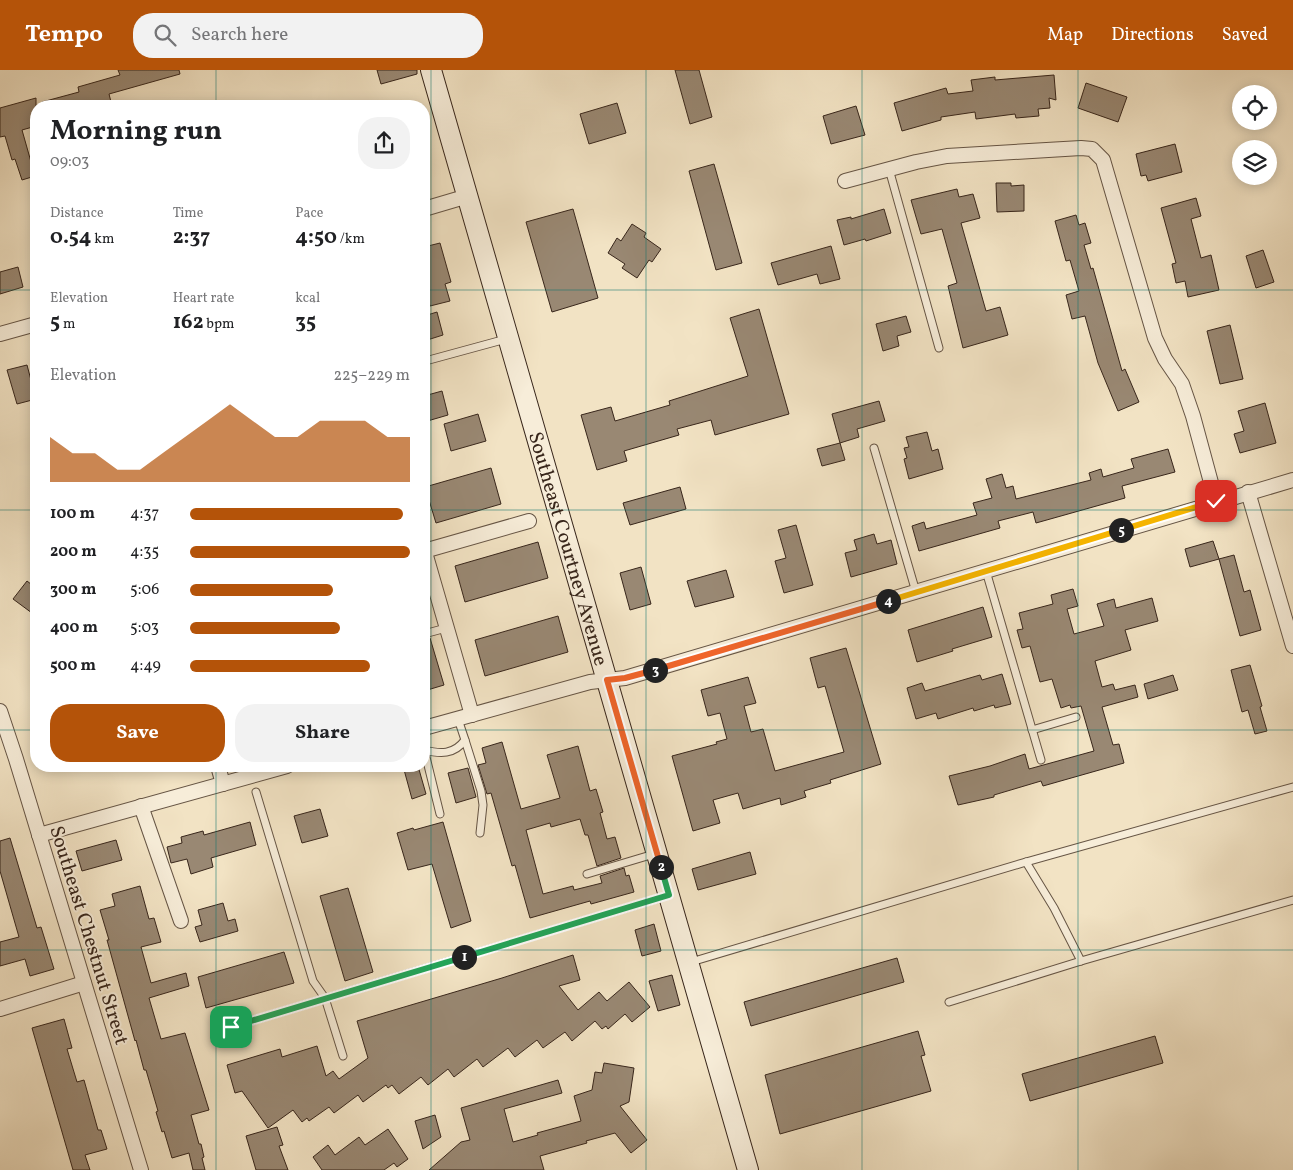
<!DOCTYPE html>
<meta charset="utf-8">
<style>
:root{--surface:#fff;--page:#f2f2f2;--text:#202124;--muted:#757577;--accent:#b45309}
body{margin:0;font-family:Vollkorn,serif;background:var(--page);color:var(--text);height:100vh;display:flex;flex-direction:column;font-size:19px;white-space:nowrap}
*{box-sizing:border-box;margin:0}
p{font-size:16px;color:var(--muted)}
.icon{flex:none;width:28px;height:28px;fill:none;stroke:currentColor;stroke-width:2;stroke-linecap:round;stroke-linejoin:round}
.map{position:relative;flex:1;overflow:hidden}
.side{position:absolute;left:30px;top:30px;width:400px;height:672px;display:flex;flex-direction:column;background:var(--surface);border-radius:20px;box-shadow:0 2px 12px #0003}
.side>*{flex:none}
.tools{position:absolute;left:1232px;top:15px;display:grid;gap:10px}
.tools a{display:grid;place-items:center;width:45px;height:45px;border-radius:50%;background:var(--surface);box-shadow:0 2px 12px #0003;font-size:25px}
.pin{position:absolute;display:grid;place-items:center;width:42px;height:42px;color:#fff;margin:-21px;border-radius:10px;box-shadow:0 2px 8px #0006}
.km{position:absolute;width:25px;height:25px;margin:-12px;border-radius:50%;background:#222;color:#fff;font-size:14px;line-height:25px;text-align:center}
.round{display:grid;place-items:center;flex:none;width:52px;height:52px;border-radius:20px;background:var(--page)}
.head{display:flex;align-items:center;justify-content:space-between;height:85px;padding:0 20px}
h1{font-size:28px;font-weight:700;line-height:38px}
.stats{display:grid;grid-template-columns:repeat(3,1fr);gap:8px;height:85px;padding:5px 20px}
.stats div{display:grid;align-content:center}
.stats b{font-size:21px;font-weight:700}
.stats small{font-size:14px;font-weight:400}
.stats p{font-size:14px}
.chart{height:140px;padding:10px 20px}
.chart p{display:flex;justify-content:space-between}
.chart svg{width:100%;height:90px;margin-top:5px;fill:var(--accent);opacity:.7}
.cta{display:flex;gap:10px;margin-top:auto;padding:10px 20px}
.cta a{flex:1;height:58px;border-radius:20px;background:var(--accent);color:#fff;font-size:20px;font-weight:700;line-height:58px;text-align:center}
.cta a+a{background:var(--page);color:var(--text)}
ul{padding:0 20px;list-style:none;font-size:16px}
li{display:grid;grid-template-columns:80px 60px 1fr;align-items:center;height:38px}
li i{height:12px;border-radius:6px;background:var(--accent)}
header{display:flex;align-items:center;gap:30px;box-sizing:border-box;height:70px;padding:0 25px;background:var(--accent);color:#fff}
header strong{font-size:24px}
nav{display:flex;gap:28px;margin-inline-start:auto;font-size:18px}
.search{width:350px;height:45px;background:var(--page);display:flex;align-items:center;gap:12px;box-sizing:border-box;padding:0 18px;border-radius:20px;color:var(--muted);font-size:19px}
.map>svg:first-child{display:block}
</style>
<header>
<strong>Tempo</strong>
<div class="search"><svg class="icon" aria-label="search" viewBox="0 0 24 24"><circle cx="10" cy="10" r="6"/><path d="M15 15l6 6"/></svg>Search here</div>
<nav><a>Map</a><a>Directions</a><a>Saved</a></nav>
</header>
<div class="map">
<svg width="1293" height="1100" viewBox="0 0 1293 1100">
<rect width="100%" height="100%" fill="#f2e3c4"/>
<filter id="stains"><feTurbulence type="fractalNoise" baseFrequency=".004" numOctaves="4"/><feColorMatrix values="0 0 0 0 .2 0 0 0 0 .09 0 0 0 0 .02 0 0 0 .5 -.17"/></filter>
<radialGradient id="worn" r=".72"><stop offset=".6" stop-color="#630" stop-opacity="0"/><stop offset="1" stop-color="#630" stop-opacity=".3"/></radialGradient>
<g fill="#998873" stroke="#38261b">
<polygon points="118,0 179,0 180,4 109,24 112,36 43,36 42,32 79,22 78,17 120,5"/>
<polygon points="377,0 417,0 417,4 381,14"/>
<polygon points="675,0 699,0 712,47 690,54"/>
<polygon points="1054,5 1056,30 1049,28 1050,38 1038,39 1039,46 1016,48 1015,44 976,49 975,42 941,47 941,50 902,61 894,33 946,18 948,24 973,21 971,10 995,7 995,10"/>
<polygon points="1086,13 1127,27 1118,52 1078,38"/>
<polygon points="36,28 36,56 22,60 35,106 22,110 15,89 12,90 5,66 0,67 0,38"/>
<polygon points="617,33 626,63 589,74 580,44"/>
<polygon points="856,36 865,65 831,74 823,46"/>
<polygon points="1175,74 1182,102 1148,111 1146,105 1141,106 1136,84"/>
<polygon points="714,94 742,193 716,200 689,101"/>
<polygon points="996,113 1011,113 1011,116 1024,115 1024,141 997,142"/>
<polygon points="957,119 959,127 973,124 980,148 961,153 986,241 1000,237 1008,265 963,278 948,216 957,213 942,159 921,164 911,130"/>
<polygon points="1196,128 1201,146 1191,149 1201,188 1211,185 1219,220 1188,227 1185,211 1176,213 1172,194 1176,193 1161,138"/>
<polygon points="573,139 598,228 552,242 526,152"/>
<polygon points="884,139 891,163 866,171 865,169 844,175 837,150 851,147 851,149"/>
<polygon points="1076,145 1079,155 1085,153 1091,173 1084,175 1091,199 1093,198 1122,301 1125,299 1139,332 1118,341 1098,293 1085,246 1072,249 1066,225 1079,221 1070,190 1066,191 1055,151"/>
<polygon points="632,154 646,163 644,167 661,179 652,192 649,190 637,208 622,198 625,194 608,183 617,168 621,171"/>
<polygon points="440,173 451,212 445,214 450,231 430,236 424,213 424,177"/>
<polygon points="831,176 840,209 820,214 817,204 778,215 771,193"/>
<polygon points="1263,180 1274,212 1256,218 1246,186"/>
<polygon points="18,197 23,217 0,224 0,202"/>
<polygon points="759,239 789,344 715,365 711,350 677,359 679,365 624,381 627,391 597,400 581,345 611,337 615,351 670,335 669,331 748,306 730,248"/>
<polygon points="437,242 443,265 424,271 424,246"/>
<polygon points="906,246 911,262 897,266 899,276 883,281 876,254"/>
<polygon points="1230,255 1243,309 1220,314 1207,261"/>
<polygon points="27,295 36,329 17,334 7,300"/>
<polygon points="442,321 448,345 424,352 424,326"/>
<polygon points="879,331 885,351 857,359 859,367 840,373 832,344"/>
<polygon points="1265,333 1276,373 1240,383 1234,364 1244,361 1238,341"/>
<polygon points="478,344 486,371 451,381 444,354"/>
<polygon points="927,362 932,381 938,379 943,399 909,409 904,389 907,388 904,378 909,377 906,367"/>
<polygon points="840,373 845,390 822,396 817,379"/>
<polygon points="1168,379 1175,402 1122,416 1125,428 1036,453 1033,442 998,451 1000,458 919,481 912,456 924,452 926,459 977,445 973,433 992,428 986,409 1002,404 1006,418 1013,416 1016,429 1091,410 1089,403 1101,399 1103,407 1134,398 1131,389"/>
<polygon points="491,398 501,434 436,453 425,417"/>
<polygon points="680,417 686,439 630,455 623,433"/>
<polygon points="796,455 813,515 784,523 775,491 786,488 778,460"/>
<polygon points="874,464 877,474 891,470 897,494 851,507 845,483 857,480 854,470"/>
<polygon points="1213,471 1219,489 1190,497 1185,479"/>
<polygon points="538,472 548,508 465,532 455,496"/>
<polygon points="1234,485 1244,522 1250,520 1261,560 1240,566 1219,489"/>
<polygon points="641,497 651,534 630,540 620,503"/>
<polygon points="726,500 734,527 695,537 687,511"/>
<polygon points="27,511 36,518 36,546 13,529"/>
<polygon points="1073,519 1078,536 1067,539 1074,564 1104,556 1097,534 1114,529 1116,538 1152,528 1158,551 1125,560 1131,580 1095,591 1102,617 1113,614 1115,620 1135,615 1138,627 1102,637 1113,675 1119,674 1124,693 1043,716 1041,711 994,725 994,727 958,735 949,706 990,696 1025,684 1029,699 1094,681 1081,636 1071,638 1070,635 1061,638 1052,609 1040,612 1030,576 1022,578 1017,560 1023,559 1019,543 1053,534 1051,525"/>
<polygon points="983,537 992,567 952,579 953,581 917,592 908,560"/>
<polygon points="558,546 568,582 485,606 475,570"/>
<polygon points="430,568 444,615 424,621 424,569"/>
<polygon points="846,578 881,694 830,710 831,713 804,721 806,727 781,735 780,728 743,739 738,723 713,730 720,753 693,761 672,686 717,674 716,672 727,669 720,643 708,646 701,620 748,607 756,633 744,636 751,662 763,659 775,701 844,682 825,616 818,618 810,588"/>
<polygon points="1250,595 1262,636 1260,637 1267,661 1255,664 1248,640 1242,642 1231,600"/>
<polygon points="1002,604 1011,634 995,638 994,635 974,641 973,638 938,649 936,643 916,649 907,618 922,613 925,621 980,605 982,610"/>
<polygon points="1173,605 1178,620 1148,629 1144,614"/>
<polygon points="502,672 521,739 560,728 547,685 578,676 590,721 596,719 603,742 600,743 607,769 615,767 621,788 597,796 588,765 585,765 580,749 551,757 550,753 526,760 543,824 573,816 574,820 602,813 600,806 624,798 626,806 629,805 634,822 591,834 590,831 530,848 515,795 512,796 491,723 487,724 478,695 486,693 482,678"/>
<polygon points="403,696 418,696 426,724 412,729"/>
<polygon points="468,698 476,727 456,733 448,703"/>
<polygon points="320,739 328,766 302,773 294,746"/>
<polygon points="250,752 256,775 211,788 213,797 191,804 187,789 171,793 167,777 182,773 181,767 203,761 204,765"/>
<polygon points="443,752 471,851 451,858 432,794 408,800 397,763 413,758 414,760"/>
<polygon points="10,768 37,858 41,857 54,899 30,906 25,889 0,896 0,872 19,867 0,801 0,771"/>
<polygon points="116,770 122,790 82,801 76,781"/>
<polygon points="750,782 756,804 698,820 692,799"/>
<polygon points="140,816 149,849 154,848 161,872 141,877 151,913 186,903 189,916 149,928 161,969 185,963 209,1040 191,1045 199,1074 201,1074 204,1087 202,1088 205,1100 193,1100 189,1083 172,1088 164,1061 162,1062 156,1042 158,1041 146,1000 144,1000 136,970 135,971 107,870 109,870 100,840 115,836 112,824"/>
<polygon points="348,818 373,902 345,911 320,826"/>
<polygon points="223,833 228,851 235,849 238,861 200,872 195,857 202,855 198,840"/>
<polygon points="654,854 661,881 642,886 635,860"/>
<polygon points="284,882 294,913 206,938 198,907"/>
<polygon points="573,885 580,910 559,916 578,940 599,922 607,931 629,912 650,937 632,952 625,944 608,959 606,956 602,959 595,951 572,971 565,962 543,978 537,970 515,987 508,978 483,997 477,989 454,1007 448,999 428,1015 421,1007 399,1024 392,1015 388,1018 386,1015 363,1032 358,1025 334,1043 329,1037 309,1051 307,1048 302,1052 293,1040 268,1058 242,1021 235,1023 227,995 280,979 282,987 317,976 326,1006 333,1001 339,1009 368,988 357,951 502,908"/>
<polygon points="897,888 904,912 751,956 744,932"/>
<polygon points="672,905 680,935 658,941 649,911"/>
<polygon points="64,949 72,978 67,979 77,1012 84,1010 98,1060 101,1060 107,1079 85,1085 90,1100 73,1100 32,958"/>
<polygon points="918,961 925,985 921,986 931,1021 780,1064 765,1005"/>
<polygon points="1155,966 1163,993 1030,1031 1022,1004"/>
<polygon points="604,993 634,998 629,1032 620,1036 647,1070 631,1083 615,1063 586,1071 587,1073 540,1086 544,1100 429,1100 461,1072 470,1070 461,1038 558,1010 562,1023 504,1039 513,1072 538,1065 537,1063 581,1051 574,1026 592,1020 595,1002 602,1003"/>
<polygon points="435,1045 441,1067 423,1079 415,1051"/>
<polygon points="277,1057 283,1075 279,1076 288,1100 256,1100 246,1066"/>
<polygon points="388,1059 408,1089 397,1097 394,1093 384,1100 322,1100 313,1087 328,1075 335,1085 359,1067 365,1075"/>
</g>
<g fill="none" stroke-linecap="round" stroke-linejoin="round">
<g stroke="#665545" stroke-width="9">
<g id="lane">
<polyline points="889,99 939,278"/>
<polyline points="429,290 506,269"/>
<polyline points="874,378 916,522"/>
<polyline points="986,501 1041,690"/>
<polyline points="424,564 446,558"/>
<polyline points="1032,660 1076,647"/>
<polyline points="465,670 481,721 483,735 480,763"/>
<polyline points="424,679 440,744"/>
<path d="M 424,680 C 440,684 454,685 465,670 L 458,649"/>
<polyline points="256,722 313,911 325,928 343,986"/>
<polyline points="1026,792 1054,838 1081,891"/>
<polyline points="587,804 654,784"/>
<polyline points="691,892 1026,792 1293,717"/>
<polyline points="949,932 1081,891 1293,830"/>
<polyline points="231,957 666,826"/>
</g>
</g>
<g stroke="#665545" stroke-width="16">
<g id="street">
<polyline points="845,111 916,92 947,86 1081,78 1092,79 1103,90 1155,268 1165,289 1182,314 1193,346 1216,431"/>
<polyline points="424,139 468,126"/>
<polyline points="0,264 36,254"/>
<polyline points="1248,422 1293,576"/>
<polyline points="424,479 472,645"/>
<polyline points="424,481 529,451"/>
<polyline points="0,641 16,689 141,1100"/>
<polyline points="424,658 590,612 625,608 1293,410"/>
<polyline points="218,696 223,714"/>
<polyline points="141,736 181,851"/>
<polyline points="39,765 287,696"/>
<polyline points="0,939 84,913"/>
</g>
</g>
<g stroke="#38261b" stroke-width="22">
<g id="secondary">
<path id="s1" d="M 431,0 L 748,1100"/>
</g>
</g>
<use href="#lane" stroke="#f7edd9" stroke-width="7"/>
<use href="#street" stroke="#f7edd9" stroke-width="14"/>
<use href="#secondary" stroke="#f7edd9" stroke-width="20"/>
</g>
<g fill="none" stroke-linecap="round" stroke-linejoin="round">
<g stroke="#fff" stroke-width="10">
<polyline id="split-1" points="231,957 464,887"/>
</g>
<g stroke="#fff" stroke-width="10">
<polyline id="split-2" points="464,887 669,825 661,797"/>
</g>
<g stroke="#fff" stroke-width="10">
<polyline id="split-3" points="655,600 625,608 607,610 661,797"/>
</g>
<g stroke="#fff" stroke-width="10">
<polyline id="split-4" points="655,600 888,531"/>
</g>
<g stroke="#fff" stroke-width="10">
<polyline id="split-5" points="888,531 1121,460"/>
</g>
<g stroke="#fff" stroke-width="10">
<polyline id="split-6" points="1121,460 1216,431"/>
</g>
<use href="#split-1" stroke="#22a559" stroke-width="6"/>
<use href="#split-2" stroke="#22a559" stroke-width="6"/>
<use href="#split-3" stroke="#f0652b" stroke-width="6"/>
<use href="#split-4" stroke="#f0652b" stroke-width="6"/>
<use href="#split-5" stroke="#f5b400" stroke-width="6"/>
<use href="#split-6" stroke="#f5b400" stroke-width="6"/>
</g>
<path fill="none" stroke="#0f766e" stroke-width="1" stroke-opacity="0.55" d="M 216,0 L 216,36M 431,0 L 431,1100M 646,0 L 646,1100M 862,0 L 862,1100M 1078,0 L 1078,1100M 0,220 L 36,220M 424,220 L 1293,220M 0,440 L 36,440M 424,440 L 1293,440M 0,660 L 36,660M 424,660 L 1293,660M 216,696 L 216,1100M 0,880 L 1293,880"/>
<g text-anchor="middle" stroke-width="4" stroke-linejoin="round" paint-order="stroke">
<g font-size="20" fill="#38261b" stroke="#f7edd9">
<text dy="7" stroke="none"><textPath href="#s1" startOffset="498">Southeast Courtney Avenue</textPath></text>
<text transform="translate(90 865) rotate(73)" y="7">Southeast Chestnut Street</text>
</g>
</g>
<rect width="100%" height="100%" filter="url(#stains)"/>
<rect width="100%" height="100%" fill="url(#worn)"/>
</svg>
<div class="tools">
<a><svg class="icon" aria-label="locate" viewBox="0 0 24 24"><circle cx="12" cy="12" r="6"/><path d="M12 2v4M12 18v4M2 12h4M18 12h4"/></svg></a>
<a><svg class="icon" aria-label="layers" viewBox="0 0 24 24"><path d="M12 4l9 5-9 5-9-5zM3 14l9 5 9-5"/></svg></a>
</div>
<div class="pin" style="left:231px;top:957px;background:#1e9e55"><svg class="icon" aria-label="arrive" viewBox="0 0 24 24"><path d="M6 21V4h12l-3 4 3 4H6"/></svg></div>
<div class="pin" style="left:1216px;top:431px;background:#d93025"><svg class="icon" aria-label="check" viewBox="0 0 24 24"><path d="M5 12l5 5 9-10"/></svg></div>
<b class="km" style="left:464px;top:887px">1</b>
<b class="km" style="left:661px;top:797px">2</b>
<b class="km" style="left:655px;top:600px">3</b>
<b class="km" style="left:888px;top:531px">4</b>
<b class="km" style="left:1121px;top:460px">5</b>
<section class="side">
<div class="head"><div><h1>Morning run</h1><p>09:03</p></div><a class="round"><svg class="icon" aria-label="share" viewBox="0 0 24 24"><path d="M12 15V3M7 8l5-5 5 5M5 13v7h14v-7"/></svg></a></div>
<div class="stats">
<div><p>Distance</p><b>0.54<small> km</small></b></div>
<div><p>Time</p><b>2:37</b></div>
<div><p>Pace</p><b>4:50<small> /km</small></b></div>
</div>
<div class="stats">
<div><p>Elevation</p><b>5<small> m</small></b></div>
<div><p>Heart rate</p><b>162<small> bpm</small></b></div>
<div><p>kcal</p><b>35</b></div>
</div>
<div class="chart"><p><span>Elevation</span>225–229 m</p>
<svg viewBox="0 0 160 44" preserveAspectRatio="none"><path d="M0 44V22L10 30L20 30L30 38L40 38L50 30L60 22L70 14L80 6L90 14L100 22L110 22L120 14L130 14L140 14L150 22L160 22V44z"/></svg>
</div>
<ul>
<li><b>100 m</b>4:37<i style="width:97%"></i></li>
<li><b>200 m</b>4:35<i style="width:100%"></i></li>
<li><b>300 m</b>5:06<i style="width:65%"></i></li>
<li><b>400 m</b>5:03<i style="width:68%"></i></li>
<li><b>500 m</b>4:49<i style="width:82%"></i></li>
</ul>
<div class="cta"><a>Save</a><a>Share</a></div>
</section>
</div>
